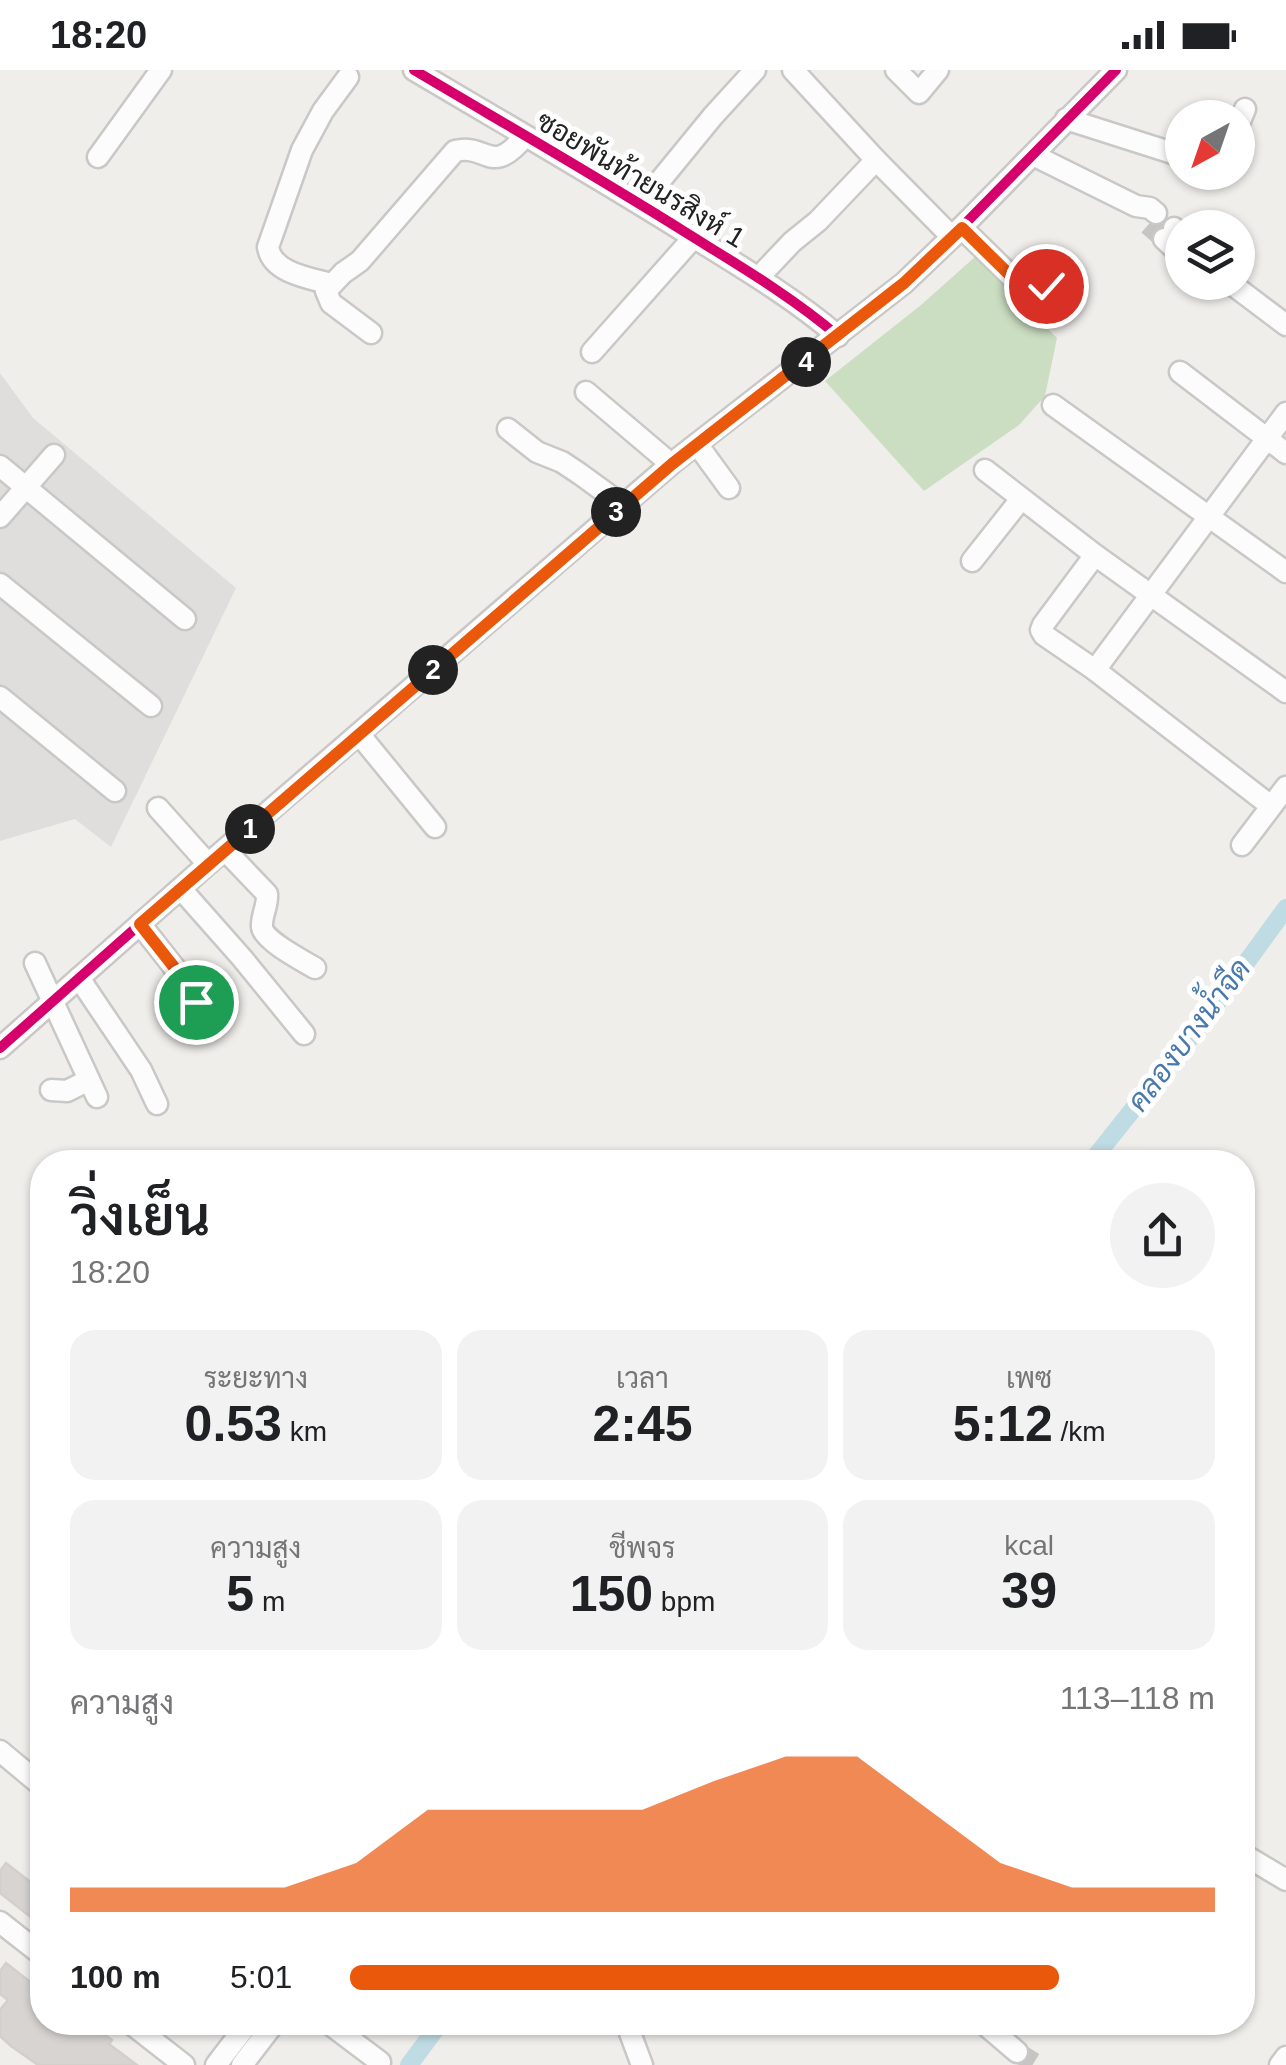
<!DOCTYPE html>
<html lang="th">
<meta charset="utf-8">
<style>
:root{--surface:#fff;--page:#f2f2f2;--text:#202124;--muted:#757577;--accent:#ea580c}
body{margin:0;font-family:Arial,Sarabun,sans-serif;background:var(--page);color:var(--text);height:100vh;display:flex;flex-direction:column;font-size:38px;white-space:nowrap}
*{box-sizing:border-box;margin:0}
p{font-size:32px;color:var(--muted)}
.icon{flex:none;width:55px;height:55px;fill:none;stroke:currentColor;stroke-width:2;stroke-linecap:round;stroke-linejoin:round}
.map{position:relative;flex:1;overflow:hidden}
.details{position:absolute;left:30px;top:1080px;width:1225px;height:885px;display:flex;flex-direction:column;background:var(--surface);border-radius:40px;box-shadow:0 2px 8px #0004}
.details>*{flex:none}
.needle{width:65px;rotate:220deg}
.fabs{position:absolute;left:1165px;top:30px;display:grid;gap:20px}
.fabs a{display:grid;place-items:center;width:90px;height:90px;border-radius:50%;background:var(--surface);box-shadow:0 2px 8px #0004;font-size:50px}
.pin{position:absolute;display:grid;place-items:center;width:85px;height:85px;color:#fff;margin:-42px;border:5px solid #fff;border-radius:50%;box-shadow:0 2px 10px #0007}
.km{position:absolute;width:50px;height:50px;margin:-25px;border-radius:50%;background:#222;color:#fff;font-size:28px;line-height:50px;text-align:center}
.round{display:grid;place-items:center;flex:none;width:105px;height:105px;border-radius:52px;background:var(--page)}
.overview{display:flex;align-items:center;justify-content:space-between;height:170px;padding:0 40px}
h1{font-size:55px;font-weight:600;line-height:75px}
.figures{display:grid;grid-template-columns:repeat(3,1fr);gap:15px;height:170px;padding:10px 40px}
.figures div{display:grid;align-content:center;border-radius:25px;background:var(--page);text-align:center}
.figures b{font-size:50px;font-weight:600}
.figures small{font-size:28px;font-weight:400}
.figures p{font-size:28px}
.chart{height:280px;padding:20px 40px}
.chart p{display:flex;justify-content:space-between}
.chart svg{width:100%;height:180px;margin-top:10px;fill:var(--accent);opacity:.7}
ul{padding:0 40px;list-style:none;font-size:32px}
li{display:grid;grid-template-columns:160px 120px 1fr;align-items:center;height:75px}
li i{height:25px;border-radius:12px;background:var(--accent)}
.status{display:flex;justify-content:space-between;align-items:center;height:70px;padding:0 50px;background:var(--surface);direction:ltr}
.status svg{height:28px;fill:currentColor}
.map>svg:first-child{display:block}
</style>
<div class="status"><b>18:20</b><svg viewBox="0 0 49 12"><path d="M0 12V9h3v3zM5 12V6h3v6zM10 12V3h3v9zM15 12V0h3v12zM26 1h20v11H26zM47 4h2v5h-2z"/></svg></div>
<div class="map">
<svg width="1286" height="1995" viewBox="0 0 1286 1995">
<rect width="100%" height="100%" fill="#f0eeeb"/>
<polygon fill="#dfdedc" points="0,303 33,348 236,518 111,777 75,749 0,771"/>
<polygon fill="#cbdec1" points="976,186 1057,268 1045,326 1019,355 924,421 825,311 921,235"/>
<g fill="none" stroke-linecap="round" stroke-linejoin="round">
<g stroke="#bfdbe3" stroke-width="18">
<polyline points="1091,1092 1208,945 1286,838"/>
<polyline points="409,1995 441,1952"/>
</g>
</g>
<g fill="#d7d4d2" stroke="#d3d0cc" stroke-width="2.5">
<polygon points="6,1793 42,1821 42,1856 0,1823 0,1801"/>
<polygon points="6,1893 42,1921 42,1952 87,1952 112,1970 109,1974 137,1995 38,1995 11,1976 0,1966 0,1940 8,1930 0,1924 0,1901"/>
</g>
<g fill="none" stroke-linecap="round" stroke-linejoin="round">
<g stroke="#c7c5c3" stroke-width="20" stroke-dasharray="20 10" stroke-linecap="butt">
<polyline points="1148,155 1164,169"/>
<polyline points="1017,1982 1038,1995"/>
</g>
<g stroke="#c9c8c7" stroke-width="25">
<g id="minor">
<path d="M 414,0 C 505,54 596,106 685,162 C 738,195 791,226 838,266"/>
<polyline points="793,0 876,90 952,167"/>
<polyline points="896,0 919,23 938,0"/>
<polyline points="1066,49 1182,86"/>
<polyline points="1238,56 1245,39"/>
<polyline points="1033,85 1136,136 1150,138 1156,143"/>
<polyline points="98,87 161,0"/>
<polyline points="641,134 713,46 755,0"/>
<polyline points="962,158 1022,217 1028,221 1046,216"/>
<polyline points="1174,158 1182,166"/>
<polyline points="1164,169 1177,181 1182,181"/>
<polyline points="759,207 792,172 818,151 876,90"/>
<polyline points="1229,212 1286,255"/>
<path d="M 331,214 C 309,208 272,203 268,177 L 302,80 L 323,41 L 348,7"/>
<path d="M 371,263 L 331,233 L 326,221 L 343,203 L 360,191 L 455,81 C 488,73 490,108 525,66"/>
<polyline points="592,282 694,167"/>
<polyline points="1180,302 1286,383"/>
<polyline points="586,322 671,394"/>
<polyline points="1053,335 1286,502"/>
<polyline points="508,359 537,382 562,392 580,404 624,436"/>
<polyline points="697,374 729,418"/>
<polyline points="0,396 185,549"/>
<polyline points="985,400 1095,485 1286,622"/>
<polyline points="0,447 54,385"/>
<polyline points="1095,485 1043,555 1041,560 1044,565 1095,600 1271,736"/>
<polyline points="972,491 1021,429"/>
<polyline points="0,514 151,636"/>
<polyline points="1095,600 1286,343"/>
<polyline points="0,627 115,721"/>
<polyline points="359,664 435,757"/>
<polyline points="158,738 208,794"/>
<polyline points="1242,775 1286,717"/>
<path d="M 225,780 L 267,824 C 268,836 261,846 262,857 C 263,870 303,891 315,898"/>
<polyline points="181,819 242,888 304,964"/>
<polyline points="140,854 192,920 196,932 194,939"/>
<polyline points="35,893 97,1027"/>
<polyline points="79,908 141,1000 157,1034"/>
<polyline points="0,978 208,794 671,394 904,213 952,167 1116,0"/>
<polyline points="51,1020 67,1021 89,1010"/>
<polyline points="0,1681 42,1716"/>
<polyline points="1246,1786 1286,1810"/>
<polyline points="0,1852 42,1885"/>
<polyline points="129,1952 184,1995"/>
<polyline points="327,1952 380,1992"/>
<polyline points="626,1952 642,1995"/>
<polyline points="982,1952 1017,1982"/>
<polyline points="216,1995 249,1952"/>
<polyline points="242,1995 275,1952"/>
<polyline points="1280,1995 1286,1987"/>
</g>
</g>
<use href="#minor" stroke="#fdfcfc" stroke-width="20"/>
<g stroke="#fff" stroke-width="16">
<g id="cycleway">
<path d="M 414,0 C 505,54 596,106 685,162 C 738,195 791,226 838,266"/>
<polyline points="0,978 208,794 671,394 904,213 952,167 1116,0"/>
</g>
</g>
<use href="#cycleway" stroke="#d6006c" stroke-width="10"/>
</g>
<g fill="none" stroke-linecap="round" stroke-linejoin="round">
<g stroke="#fff" stroke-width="20">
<polyline id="route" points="196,932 192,920 140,854 672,394 904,213 962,158 1022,217 1034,221 1046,216"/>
</g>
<use href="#route" stroke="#ea580c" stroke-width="12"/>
</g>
<g text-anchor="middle" stroke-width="10" stroke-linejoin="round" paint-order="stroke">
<g font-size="28" fill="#222" stroke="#fff">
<text transform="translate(641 109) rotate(31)" y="10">ซอยพันท้ายนรสิงห์ 1</text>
</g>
<g font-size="30" font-style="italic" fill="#4a7aab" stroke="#fff">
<text transform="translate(1189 965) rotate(-53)" y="10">คลองบางน้ำจืด</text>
</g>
</g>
</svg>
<div class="fabs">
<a><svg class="needle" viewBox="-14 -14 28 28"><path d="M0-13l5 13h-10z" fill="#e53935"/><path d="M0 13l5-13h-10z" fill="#757577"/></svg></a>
<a><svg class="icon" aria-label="layers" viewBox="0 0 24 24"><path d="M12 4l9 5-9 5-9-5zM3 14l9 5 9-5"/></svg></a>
</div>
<div class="pin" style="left:196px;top:932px;background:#1e9e55"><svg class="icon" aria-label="arrive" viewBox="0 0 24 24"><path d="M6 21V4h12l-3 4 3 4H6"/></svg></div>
<div class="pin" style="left:1046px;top:216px;background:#d93025"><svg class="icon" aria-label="check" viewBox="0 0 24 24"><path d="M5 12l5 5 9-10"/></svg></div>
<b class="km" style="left:250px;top:759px">1</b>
<b class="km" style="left:433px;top:600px">2</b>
<b class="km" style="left:616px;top:442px">3</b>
<b class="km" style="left:806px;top:292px">4</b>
<section class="details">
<div class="overview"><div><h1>วิ่งเย็น</h1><p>18:20</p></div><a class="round"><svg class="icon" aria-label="share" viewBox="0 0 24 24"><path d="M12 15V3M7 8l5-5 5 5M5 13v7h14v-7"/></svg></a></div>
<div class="figures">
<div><p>ระยะทาง</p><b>0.53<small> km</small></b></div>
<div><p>เวลา</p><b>2:45</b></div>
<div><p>เพซ</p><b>5:12<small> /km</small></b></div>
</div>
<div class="figures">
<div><p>ความสูง</p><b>5<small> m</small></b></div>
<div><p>ชีพจร</p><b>150<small> bpm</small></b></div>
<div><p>kcal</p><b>39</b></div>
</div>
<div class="chart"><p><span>ความสูง</span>113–118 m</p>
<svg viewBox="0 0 160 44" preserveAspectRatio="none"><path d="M0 44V38L10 38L20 38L30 38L40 32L50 19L60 19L70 19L80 19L90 12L100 6L110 6L120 19L130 32L140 38L150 38L160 38V44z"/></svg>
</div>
<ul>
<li><b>100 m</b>5:01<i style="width:82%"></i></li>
</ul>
</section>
</div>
